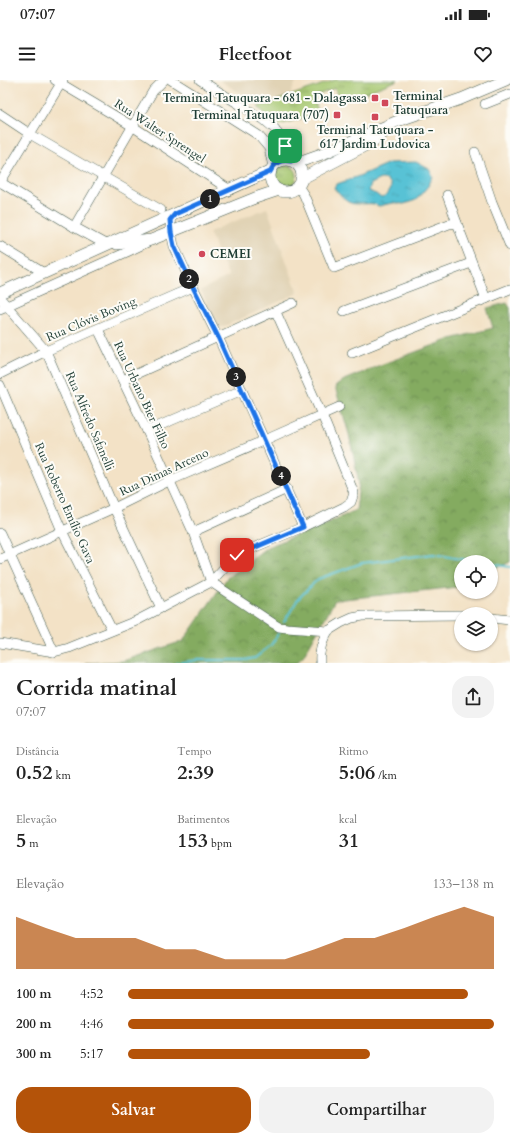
<!DOCTYPE html>
<html lang="pt">
<meta charset="utf-8">
<style>
:root{--surface:#fff;--page:#f2f2f2;--text:#222;--muted:#767676;--accent:#b45309}
body{margin:0;font-family:Cardo,serif;background:var(--page);color:var(--text);height:100vh;display:flex;flex-direction:column;font-size:15px;white-space:nowrap}
*{box-sizing:border-box;margin:0}
p{font-size:13px;color:var(--muted)}
.icon{flex:none;width:22px;height:22px;fill:none;stroke:currentColor;stroke-width:2;stroke-linecap:round;stroke-linejoin:round}
.map{position:relative;height:583px;overflow:hidden}
.drawer{display:flex;flex-direction:column;background:var(--surface);flex:1}
.drawer>*{flex:none}
.fabs{position:absolute;left:454px;top:475px;display:grid;gap:8px}
.fabs a{display:grid;place-items:center;width:44px;height:44px;border-radius:50%;background:var(--surface);box-shadow:0 1px 3px #0004;font-size:20px}
.pin{position:absolute;display:grid;place-items:center;width:34px;height:34px;color:#fff;margin:-17px;border-radius:8px;box-shadow:0 2px 6px #0006}
.km{position:absolute;width:20px;height:20px;margin:-10px;border-radius:50%;background:#222;color:#fff;font-size:11px;line-height:20px;text-align:center}
.round{display:grid;place-items:center;flex:none;width:42px;height:42px;border-radius:16px;background:var(--page)}
.head{display:flex;align-items:center;justify-content:space-between;height:68px;padding:0 16px}
h1{font-size:22px;font-weight:700;line-height:30px}
.stats{display:grid;grid-template-columns:repeat(3,1fr);gap:6px;height:68px;padding:4px 16px}
.stats div{display:grid;align-content:center}
.stats b{font-size:20px;font-weight:700}
.stats small{font-size:11px;font-weight:400}
.stats p{font-size:11px}
.chart{height:112px;padding:8px 16px}
.chart p{display:flex;justify-content:space-between}
.chart svg{width:100%;height:72px;margin-top:4px;fill:var(--accent);opacity:.7}
.primary-button{display:flex;gap:8px;margin-top:auto;padding:8px 16px}
.primary-button a{flex:1;height:46px;border-radius:16px;background:var(--accent);color:#fff;font-size:16px;font-weight:700;line-height:46px;text-align:center}
.primary-button a+a{background:var(--page);color:var(--text)}
ul{padding:0 16px;list-style:none;font-size:13px}
li{display:grid;grid-template-columns:64px 48px 1fr;align-items:center;height:30px}
li i{height:10px;border-radius:5px;background:var(--accent)}
.status{display:flex;justify-content:space-between;align-items:center;height:28px;padding:0 20px;background:var(--surface);direction:ltr}
.status svg{height:11px;fill:currentColor}
header{display:flex;justify-content:space-between;align-items:center;height:52px;padding:0 16px;background:var(--surface);font-size:18px;font-weight:700}
.map>svg:first-child{display:block}
</style>
<div class="status"><b>07:07</b><svg viewBox="0 0 49 12"><path d="M0 12V9h3v3zM5 12V6h3v6zM10 12V3h3v9zM15 12V0h3v12zM26 1h20v11H26zM47 4h2v5h-2z"/></svg></div>
<header><svg class="icon" aria-label="menu" viewBox="0 0 24 24"><path d="M4 6h16M4 12h16M4 18h16"/></svg>Fleetfoot<svg class="icon" aria-label="heart" viewBox="0 0 24 24"><path d="M12 20l-8-8c-3-5 5-10 8-4 3-6 11-1 8 4z"/></svg></header>
<div class="map">
<svg width="510" height="583" viewBox="0 0 510 583">
<defs>
<pattern id="grass-tufts" width="24" height="20" patternUnits="userSpaceOnUse"><rect width="24" height="20" fill="#a5c66e"/><path d="M3 7l-1-3M5 7V3M7 7l1-3M15 17l-1-3M17 17v-4M19 17l1-3" fill="none" stroke="#86a25b"/></pattern>
<pattern id="forest-crowns" width="20" height="18" patternUnits="userSpaceOnUse"><rect width="20" height="18" fill="#84ab61"/><path d="M2 6a3 3 0 1 1 6 0M12 15a3 3 0 1 1 6 0" fill="none" stroke="#6b8c51"/></pattern>
<pattern id="water-ripples" width="26" height="14" patternUnits="userSpaceOnUse"><rect width="26" height="14" fill="#59c2d5"/><path d="M2 4q2-2 4 0t4 0M15 11q2-2 4 0t4 0" fill="none" stroke="#499fae"/></pattern>
</defs>
<rect width="100%" height="100%" fill="#fdfcf7"/>
<filter id="ink" filterUnits="userSpaceOnUse"><feTurbulence type="fractalNoise" baseFrequency=".025" numOctaves="2"/><feDisplacementMap in="SourceGraphic" scale="8" xChannelSelector="R" yChannelSelector="G"/><feConvolveMatrix kernelMatrix="1 2 1 2 8 2 1 2 1" color-interpolation-filters="sRGB"/></filter>
<filter id="wash" filterUnits="userSpaceOnUse"><feTurbulence type="fractalNoise" baseFrequency=".012" numOctaves="4" result="noise"/><feDisplacementMap in="SourceGraphic" scale="16" xChannelSelector="R" yChannelSelector="G"/><feGaussianBlur stdDeviation="0.9" result="paint"/><feColorMatrix in="noise" values="0 0 0 0 0 0 0 0 0 0 0 0 0 0 0 0 0 1.4 0 .05"/><feComposite in="paint" operator="in"/></filter>
<g filter="url(#wash)">
<rect width="100%" height="100%" fill="#f3e2c6"/>
<g fill="#e1d3b5">
<polygon points="219,0 292,0 296,2 290,15 259,25"/>
<polygon points="267,128 298,213 218,249 201,210 229,196 209,152"/>
</g>
<g fill="url(#grass-tufts)" stroke="#628251">
<polygon points="335,0 398,0 341,22 335,8 313,17 319,33 280,45 264,33 258,27"/>
<circle cx="286" cy="96" r="11"/>
</g>
<polygon fill="url(#forest-crowns)" stroke="#52744a" points="507,223 510,228 510,482 491,491 491,482 461,482 461,505 458,507 335,520 303,577 296,583 85,583 123,581 183,561 227,498 267,467 316,448 356,430 359,403 349,354 335,307 344,300 380,285 451,259 493,248 487,228"/>
<path fill="url(#water-ripples)" stroke="#3c8084" fill-rule="evenodd" d="M 416,82 L 429,89 L 433,97 L 428,106 L 416,120 L 404,124 L 392,123 L 379,126 C 370,121 360,126 351,123 C 344,121 339,114 334,108 L 337,104 L 359,96 L 389,83 ZM 380,99 L 386,99 L 390,104 L 390,109 L 385,117 L 381,118 L 376,114 L 368,111 L 370,104 Z"/>
<g fill="none" stroke-linecap="round" stroke-linejoin="round">
<g stroke="#59c2d5" stroke-width="2">
<polyline points="491,484 510,487"/>
<polyline points="284,542 298,519 318,499 362,483 433,474 478,482"/>
<polyline points="177,583 196,580 245,580 255,578 271,565 280,551"/>
</g>
</g>
</g>
<g filter="url(#ink)">
<g fill="none" stroke-linecap="round" stroke-linejoin="round">
<g stroke="#3f564a" stroke-width="10">
<g id="minor">
<polyline points="55,0 132,46 230,110"/>
<polyline points="171,0 258,55 269,68 273,87"/>
<polyline points="200,0 263,39 275,49 285,66 291,81"/>
<polyline points="485,24 510,14"/>
<polyline points="0,34 30,54 161,130"/>
<polyline points="475,72 492,122 510,166"/>
<polyline points="0,102 74,147 107,165"/>
<polyline points="0,103 63,0"/>
<polyline points="298,106 304,115 334,188 449,144 457,143 486,219"/>
<polyline points="447,115 457,143"/>
<polyline points="175,134 170,139 171,152 174,166 193,207 218,257 303,447"/>
<polyline points="74,147 153,11 164,0"/>
<polyline points="0,166 44,193"/>
<polyline points="0,218 46,271 114,428 161,528"/>
<polyline points="0,229 127,172 148,162"/>
<polyline points="344,231 471,183"/>
<polyline points="98,249 147,351 193,452 211,502"/>
<polyline points="352,273 510,209"/>
<polyline points="0,294 46,271 193,207"/>
<polyline points="123,300 293,223"/>
<polyline points="0,305 62,451 112,550"/>
<polyline points="147,351 242,310"/>
<polyline points="193,452 287,409"/>
<polyline points="0,453 54,572"/>
<polyline points="0,479 114,428 169,401 265,360 339,327"/>
<polyline points="211,502 274,544 279,547 287,548 328,551 341,543 352,538 363,536 461,535"/>
<polyline points="491,538 510,540"/>
<polyline points="0,563 54,572 69,568 136,541 211,502 232,479 241,473 303,447 344,427 351,422 354,413 322,335 276,232"/>
<path d="M 320,583 C 319,570 322,562 328,551"/>
</g>
</g>
<g stroke="#3f564a" stroke-width="12">
<g id="major">
<circle cx="286" cy="96" r="16"/>
<polyline points="296,83 327,72 400,40 461,19 506,0"/>
<polyline points="301,99 372,62 386,51"/>
<polyline points="117,164 151,160 255,118 279,110"/>
<polyline points="0,213 270,91"/>
</g>
</g>
<use href="#minor" stroke="#fff" stroke-width="9"/>
<use href="#major" stroke="#fff" stroke-width="11"/>
</g>
</g>
<g fill="none" stroke-linecap="round" stroke-linejoin="round" filter="url(#ink)">
<g stroke="#fff" stroke-width="8">
<path id="route" d="M 237,475 L 303,447 L 218,257 L 193,207 L 174,166 L 171,152 L 170,140 L 175,134 L 270,92 C 275,82 281,79 291,81 L 285,66"/>
</g>
<use href="#route" stroke="#1a73e8" stroke-width="5"/>
</g>
<g fill="#d1495b" stroke="#fdfcf7" stroke-width="1.5">
<rect x="371" y="14" width="8" height="8" rx="2"/>
<rect x="381" y="19" width="8" height="8" rx="2"/>
<rect x="333" y="31" width="8" height="8" rx="2"/>
<rect x="371" y="33" width="8" height="8" rx="2"/>
<circle cx="202" cy="174" r="4"/>
</g>
<g text-anchor="middle" stroke-width="4" stroke-linejoin="round" paint-order="stroke">
<g font-size="12" font-weight="bold" fill="#1f3d34" stroke="#fdfcf7" text-anchor="start">
<text x="393" y="20">Terminal<tspan x="393" dy="14">Tatuquara</tspan></text>
<text x="367" y="22" text-anchor="end">Terminal Tatuquara - 681 - Dalagassa</text>
<text x="329" y="39" text-anchor="end">Terminal Tatuquara (707)</text>
<text x="375" y="54" text-anchor="middle">Terminal Tatuquara -<tspan x="375" dy="14">617 Jardim Ludovica</tspan></text>
<text x="210" y="178">CEMEI</text>
</g>
<g font-size="12" fill="#1f3d34" stroke="#fdfcf7">
<text transform="translate(160 51) rotate(33)" y="4">Rua Walter Sprengel</text>
<text transform="translate(91 239) rotate(-23)" y="4">Rua Clóvis Boving</text>
<text transform="translate(142 315) rotate(65)" y="4">Rua Urbano Bier Filho</text>
<text transform="translate(90 341) rotate(67)" y="4">Rua Alfredo Safanelli</text>
<text transform="translate(164 392) rotate(-25)" y="4">Rua Dimas Arceno</text>
<text transform="translate(65 423) rotate(66)" y="4">Rua Roberto Emílio Gava</text>
</g>
</g>
</svg>
<div class="fabs">
<a><svg class="icon" aria-label="locate" viewBox="0 0 24 24"><circle cx="12" cy="12" r="6"/><path d="M12 2v4M12 18v4M2 12h4M18 12h4"/></svg></a>
<a><svg class="icon" aria-label="layers" viewBox="0 0 24 24"><path d="M12 4l9 5-9 5-9-5zM3 14l9 5 9-5"/></svg></a>
</div>
<div class="pin" style="left:285px;top:66px;background:#1e9e55"><svg class="icon" aria-label="arrive" viewBox="0 0 24 24"><path d="M6 21V4h12l-3 4 3 4H6"/></svg></div>
<div class="pin" style="left:237px;top:475px;background:#d93025"><svg class="icon" aria-label="check" viewBox="0 0 24 24"><path d="M5 12l5 5 9-10"/></svg></div>
<b class="km" style="left:210px;top:119px">1</b>
<b class="km" style="left:189px;top:199px">2</b>
<b class="km" style="left:236px;top:297px">3</b>
<b class="km" style="left:281px;top:396px">4</b>
</div>
<section class="drawer">
<div class="head"><div><h1>Corrida matinal</h1><p>07:07</p></div><a class="round"><svg class="icon" aria-label="share" viewBox="0 0 24 24"><path d="M12 15V3M7 8l5-5 5 5M5 13v7h14v-7"/></svg></a></div>
<div class="stats">
<div><p>Distância</p><b>0.52<small> km</small></b></div>
<div><p>Tempo</p><b>2:39</b></div>
<div><p>Ritmo</p><b>5:06<small> /km</small></b></div>
</div>
<div class="stats">
<div><p>Elevação</p><b>5<small> m</small></b></div>
<div><p>Batimentos</p><b>153<small> bpm</small></b></div>
<div><p>kcal</p><b>31</b></div>
</div>
<div class="chart"><p><span>Elevação</span>133–138 m</p>
<svg viewBox="0 0 160 44" preserveAspectRatio="none"><path d="M0 44V12L10 19L20 25L30 25L40 25L50 32L60 32L70 38L80 38L90 38L100 32L110 25L120 25L130 19L140 12L150 6L160 12V44z"/></svg>
</div>
<ul>
<li><b>100 m</b>4:52<i style="width:93%"></i></li>
<li><b>200 m</b>4:46<i style="width:100%"></i></li>
<li><b>300 m</b>5:17<i style="width:66%"></i></li>
</ul>
<div class="primary-button"><a>Salvar</a><a>Compartilhar</a></div>
</section>
